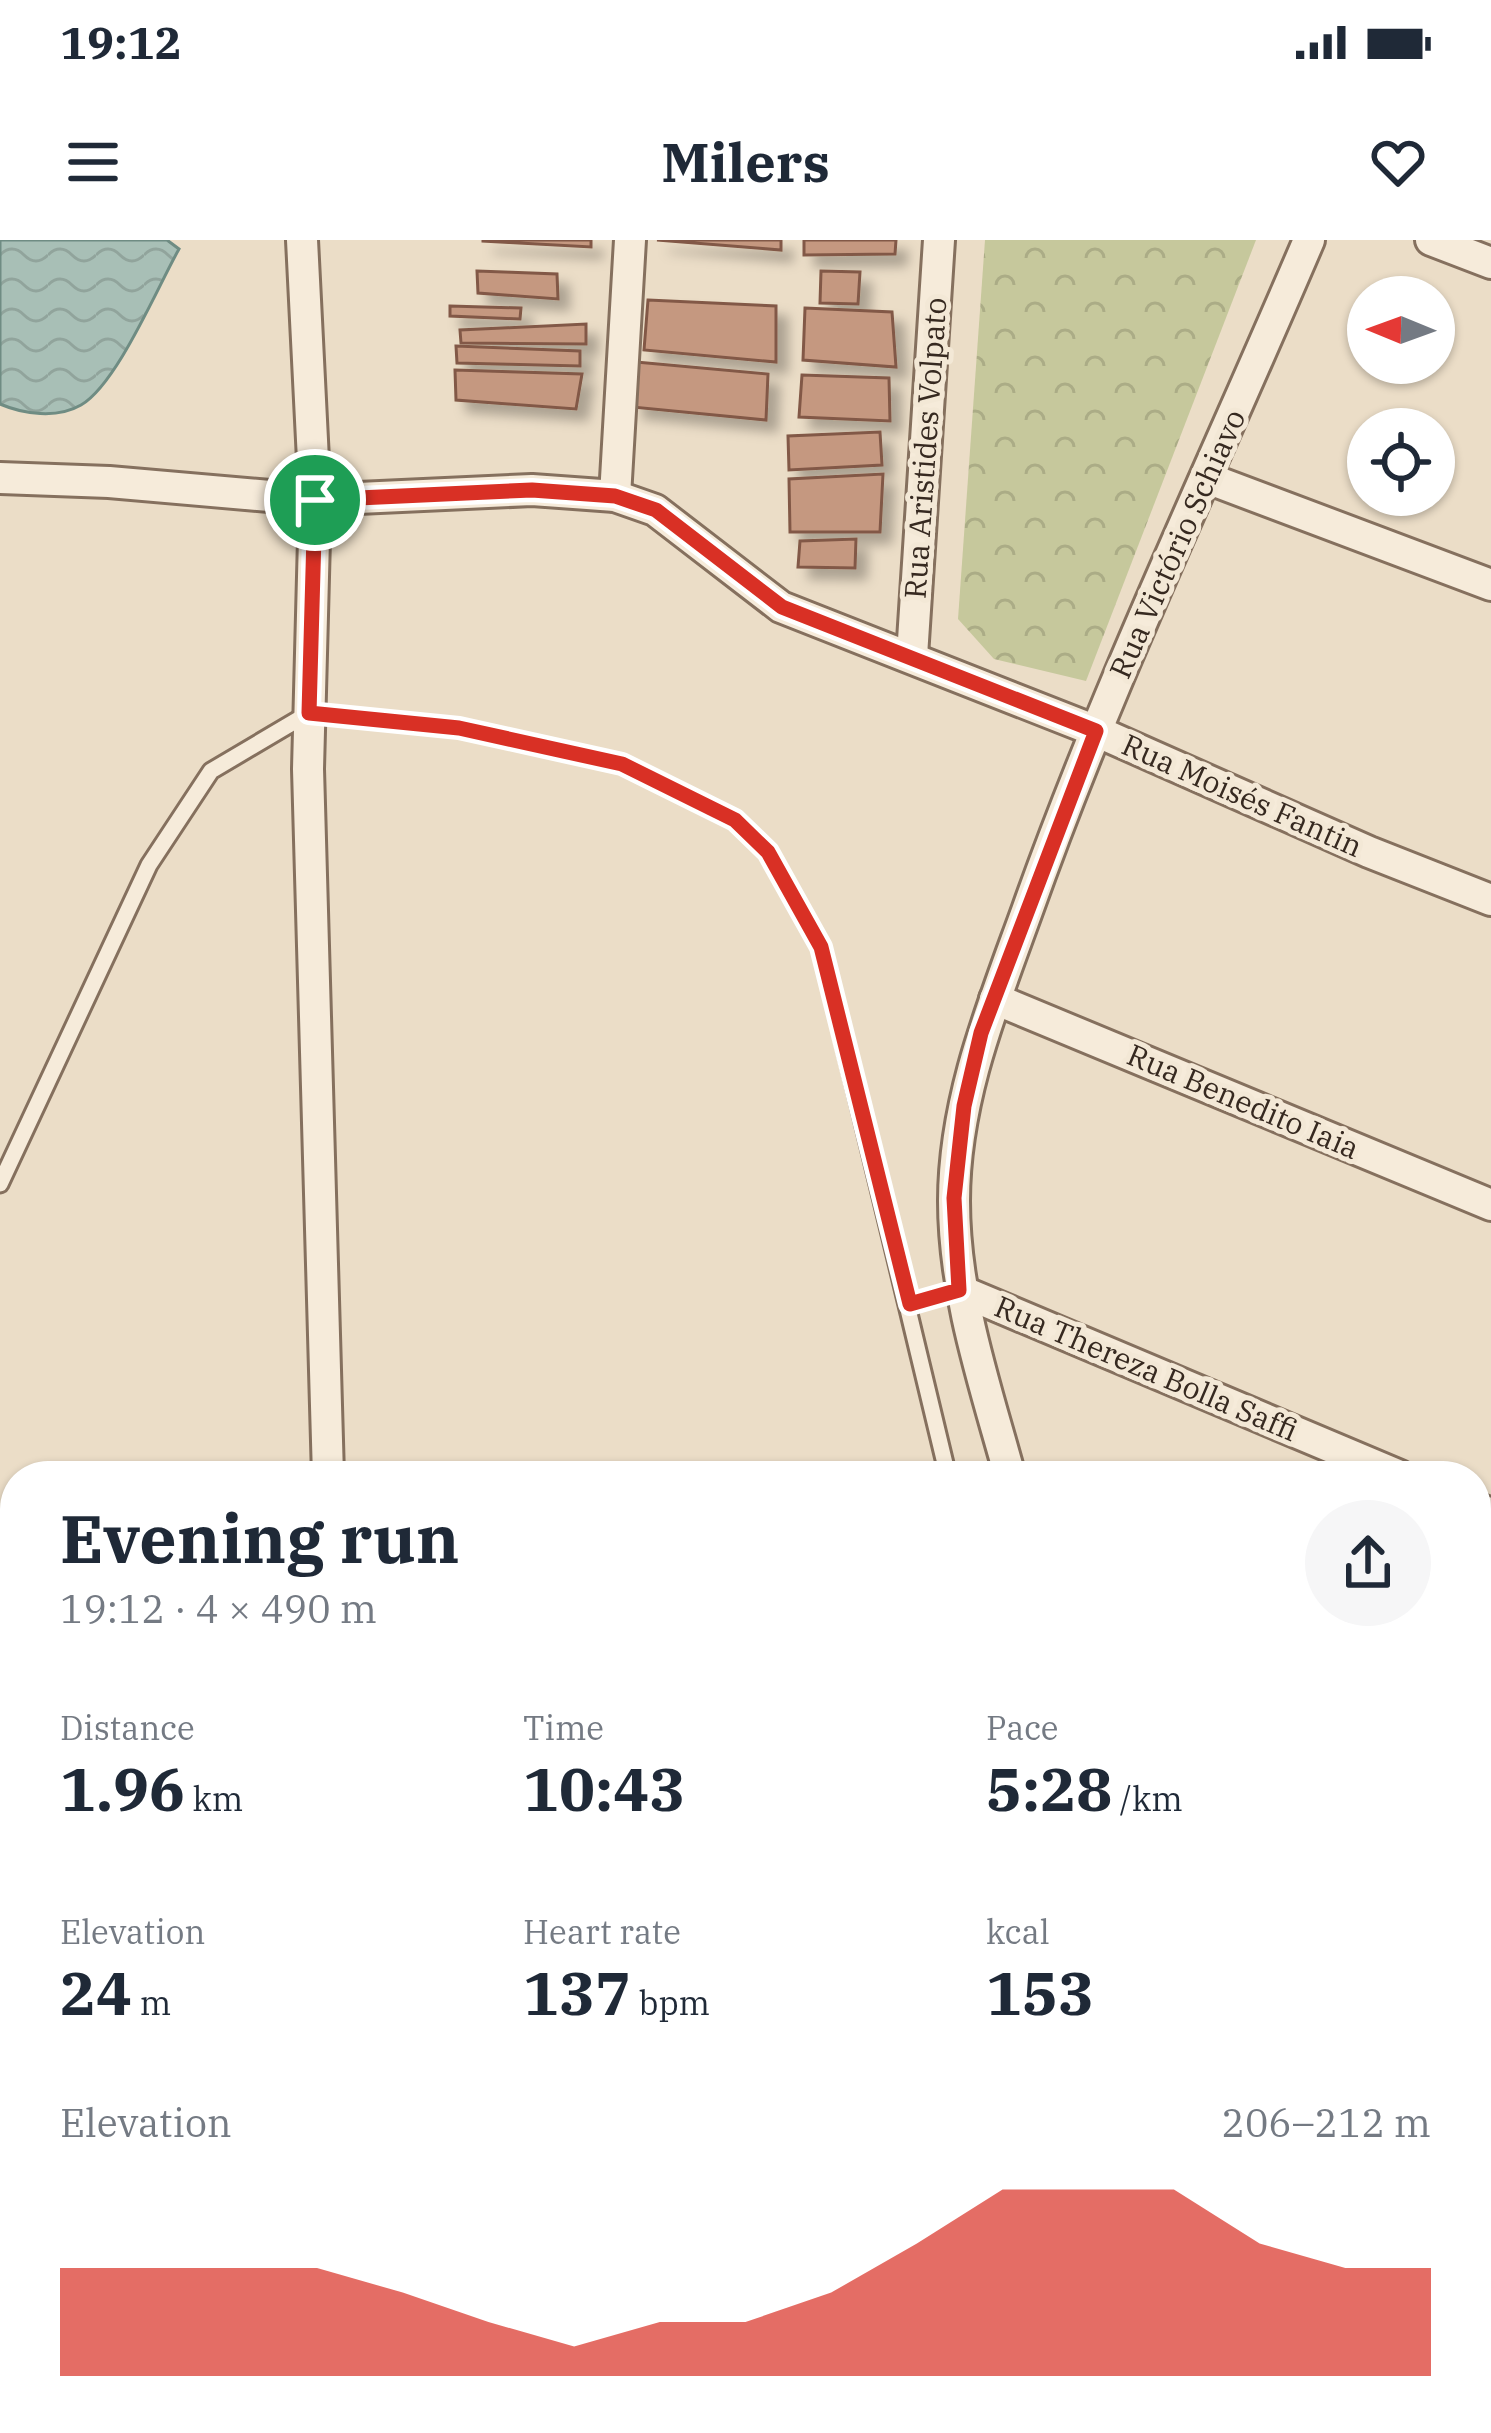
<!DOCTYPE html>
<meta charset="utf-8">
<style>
:root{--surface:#fff;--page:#f6f6f7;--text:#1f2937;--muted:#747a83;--accent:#d93025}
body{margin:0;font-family:"IBM Plex Serif",serif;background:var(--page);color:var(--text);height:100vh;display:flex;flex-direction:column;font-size:45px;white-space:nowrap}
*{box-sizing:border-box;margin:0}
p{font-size:39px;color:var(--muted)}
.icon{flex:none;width:66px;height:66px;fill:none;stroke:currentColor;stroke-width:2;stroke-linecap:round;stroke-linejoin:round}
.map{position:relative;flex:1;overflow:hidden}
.side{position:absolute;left:0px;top:1221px;width:1491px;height:972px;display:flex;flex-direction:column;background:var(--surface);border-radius:48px 48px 0 0;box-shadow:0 3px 9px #0004}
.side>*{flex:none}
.needle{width:78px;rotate:271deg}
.controls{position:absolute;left:1347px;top:36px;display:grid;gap:24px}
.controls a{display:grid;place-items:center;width:108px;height:108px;border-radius:50%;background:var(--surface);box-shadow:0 3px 9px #0004;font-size:60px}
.pin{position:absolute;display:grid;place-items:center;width:102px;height:102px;color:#fff;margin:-51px;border:6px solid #fff;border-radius:50%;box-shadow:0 3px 12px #0007}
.round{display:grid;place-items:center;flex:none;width:126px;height:126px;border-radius:63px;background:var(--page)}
.headline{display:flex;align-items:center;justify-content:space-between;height:204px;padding:0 60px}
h1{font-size:66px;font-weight:800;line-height:90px}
.figures{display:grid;grid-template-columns:repeat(3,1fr);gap:18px;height:204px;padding:12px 60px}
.figures div{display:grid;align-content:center}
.figures b{font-size:60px;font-weight:800}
.figures small{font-size:33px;font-weight:400}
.figures p{font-size:33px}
.chart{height:336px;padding:24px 60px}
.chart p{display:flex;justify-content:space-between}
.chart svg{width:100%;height:216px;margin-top:12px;fill:var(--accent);opacity:.7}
.status{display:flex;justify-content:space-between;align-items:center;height:84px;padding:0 60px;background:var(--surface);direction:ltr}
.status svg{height:33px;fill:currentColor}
header{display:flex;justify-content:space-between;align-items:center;height:156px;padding:0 60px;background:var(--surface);font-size:54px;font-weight:800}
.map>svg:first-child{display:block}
</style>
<div class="status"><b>19:12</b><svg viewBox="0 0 49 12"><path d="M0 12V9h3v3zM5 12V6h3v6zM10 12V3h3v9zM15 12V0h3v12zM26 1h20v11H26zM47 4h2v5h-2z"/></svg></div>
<header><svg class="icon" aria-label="menu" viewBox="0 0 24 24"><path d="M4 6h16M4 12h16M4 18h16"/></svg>Milers<svg class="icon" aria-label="heart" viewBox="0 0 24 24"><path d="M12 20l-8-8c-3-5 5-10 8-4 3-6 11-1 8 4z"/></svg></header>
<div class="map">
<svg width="1491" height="2193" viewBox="0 0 1491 2193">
<defs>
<pattern id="forest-crowns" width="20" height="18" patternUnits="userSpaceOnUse" patternTransform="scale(3)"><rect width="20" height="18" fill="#c6c89c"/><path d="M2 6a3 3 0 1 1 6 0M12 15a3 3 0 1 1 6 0" fill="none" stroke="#abac86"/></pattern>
<pattern id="water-waves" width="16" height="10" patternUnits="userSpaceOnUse" patternTransform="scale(3)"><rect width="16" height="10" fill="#a8bfb6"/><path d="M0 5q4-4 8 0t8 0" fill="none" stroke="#91a49c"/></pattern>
<filter id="shadow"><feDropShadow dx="11" dy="11" stdDeviation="6" flood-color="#0004"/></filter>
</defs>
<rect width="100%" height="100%" fill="#ebddc7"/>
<polygon fill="url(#forest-crowns)" points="985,0 1256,0 1086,441 994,419 958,379"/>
<path fill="url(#water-waves)" stroke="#6f8c83" stroke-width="3" d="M 0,0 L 167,0 L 179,9 C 157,48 117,144 81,165 C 57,179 23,174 0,164 Z"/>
<g fill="#c59880" stroke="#825946" stroke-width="3" filter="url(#shadow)">
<polygon points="591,0 591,7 483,1 483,0"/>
<polygon points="657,0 781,0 781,10"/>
<polygon points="804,0 896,0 895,14 804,15"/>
<polygon points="477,31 557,34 558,59 478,53"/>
<polygon points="821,31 860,32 858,64 820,63"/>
<polygon points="648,60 776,66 776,122 644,110"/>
<polygon points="450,66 521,68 520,79 450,76"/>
<polygon points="805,68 892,72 896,127 803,120"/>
<polygon points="586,84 586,104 461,103 460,90"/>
<polygon points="456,106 580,111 580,126 457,123"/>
<polygon points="636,122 768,134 766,180 632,167"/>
<polygon points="455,130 582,134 576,169 456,160"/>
<polygon points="802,135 889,138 890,181 799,177"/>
<polygon points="880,192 882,225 789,230 788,196"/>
<polygon points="883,234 880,292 790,292 789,239"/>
<polygon points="856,299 855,328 798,327 800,301"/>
</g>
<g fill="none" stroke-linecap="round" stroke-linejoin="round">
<g stroke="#85705e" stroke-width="21">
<g id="lane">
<polyline points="0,944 149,625 211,531 309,473 459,488 622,524 735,580 768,612 821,707 948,1236"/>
<polyline points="910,1064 959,1050"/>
<polyline points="0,1926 15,1922"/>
<polyline points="684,2178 692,2193"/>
<polyline points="1065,2178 1115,2193"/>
</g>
</g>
<g stroke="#85705e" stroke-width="36">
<g id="street">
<polyline points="302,0 315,260 308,529 328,1236"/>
<polyline points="1431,0 1491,23"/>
<polyline points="0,238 109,242 315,260 532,250 615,256 655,270 781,367 1096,491 1369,612 1491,660"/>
<polyline points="1207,238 1491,345"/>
<polyline points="615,256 630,0"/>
<polyline points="912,416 939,0"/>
<polyline points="995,759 1491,965"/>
<polyline points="959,1050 1400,1236"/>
<path d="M 1010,1236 C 985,1145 954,1056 954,961 C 954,859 993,765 1027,671 C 1108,443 1214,223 1309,0"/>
<polyline points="1476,1268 1491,1274"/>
<polyline points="1476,1522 1491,1485"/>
<polyline points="1476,1578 1484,1565 1478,1516"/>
<polyline points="96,2178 106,2193"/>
<polyline points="357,2178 358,2193"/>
</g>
</g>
<g stroke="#675141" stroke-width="48">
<g id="secondary">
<polyline points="1476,1872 1491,1872"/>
<polyline points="0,2064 15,2060"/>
</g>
</g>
<use href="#lane" stroke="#f6ebda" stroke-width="15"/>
<use href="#street" stroke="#f6ebda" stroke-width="30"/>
<use href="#secondary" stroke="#f6ebda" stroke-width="42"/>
</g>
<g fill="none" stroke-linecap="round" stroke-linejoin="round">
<g stroke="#fff" stroke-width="24">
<polygon id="route" points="532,250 615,256 656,270 782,367 1096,491 981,793 964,866 954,958 959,1050 910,1064 821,707 768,612 735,580 622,524 459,488 309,473 315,260"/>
</g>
<use href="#route" stroke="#d93025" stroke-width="15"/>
</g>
<g text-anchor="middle" stroke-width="10" stroke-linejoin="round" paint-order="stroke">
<g font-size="30" fill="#362920" stroke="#f3e8d6">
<text transform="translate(926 208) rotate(-86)" y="10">Rua Aristides Volpato</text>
<text transform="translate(1178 304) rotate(-66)" y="10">Rua Victório Schiavo</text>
<text transform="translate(1242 556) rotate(24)" y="10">Rua Moisés Fantin</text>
<text transform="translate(1243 862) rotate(23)" y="10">Rua Benedito Iaia</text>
<text transform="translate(1146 1129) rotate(23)" y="10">Rua Thereza Bolla Saffi</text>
</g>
</g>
</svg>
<div class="controls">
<a><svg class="needle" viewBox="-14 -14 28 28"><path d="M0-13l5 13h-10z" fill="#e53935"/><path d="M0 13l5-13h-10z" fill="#747a83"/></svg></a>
<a><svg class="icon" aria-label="locate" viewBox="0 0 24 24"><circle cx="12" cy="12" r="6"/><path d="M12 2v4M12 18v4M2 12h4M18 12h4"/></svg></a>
</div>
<div class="pin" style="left:315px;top:260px;background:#1e9e55"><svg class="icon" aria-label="arrive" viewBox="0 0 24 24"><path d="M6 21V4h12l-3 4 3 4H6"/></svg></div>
<section class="side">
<div class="headline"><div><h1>Evening run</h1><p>19:12 · 4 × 490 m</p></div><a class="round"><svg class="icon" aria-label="share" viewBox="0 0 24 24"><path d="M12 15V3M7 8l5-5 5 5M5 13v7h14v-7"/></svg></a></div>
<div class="figures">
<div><p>Distance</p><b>1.96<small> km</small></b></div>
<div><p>Time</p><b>10:43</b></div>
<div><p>Pace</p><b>5:28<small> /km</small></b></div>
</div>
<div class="figures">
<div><p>Elevation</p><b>24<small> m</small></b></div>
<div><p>Heart rate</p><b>137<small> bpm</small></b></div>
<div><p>kcal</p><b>153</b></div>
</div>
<div class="chart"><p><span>Elevation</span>206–212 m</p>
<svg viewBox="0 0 160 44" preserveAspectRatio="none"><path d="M0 44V22L10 22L20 22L30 22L40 27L50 33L60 38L70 33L80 33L90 27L100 17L110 6L120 6L130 6L140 17L150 22L160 22V44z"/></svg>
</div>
</section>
</div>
